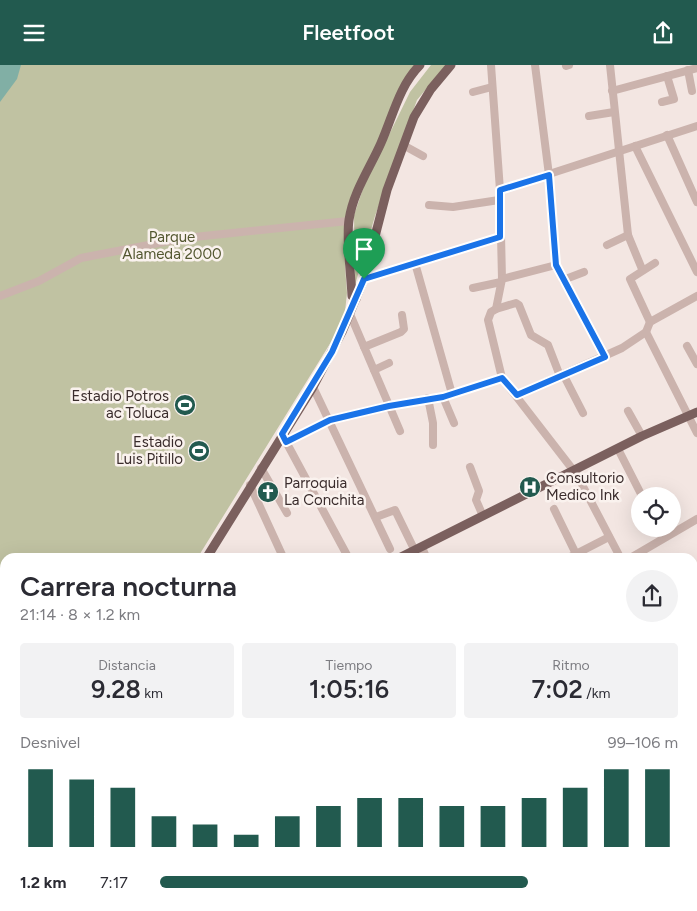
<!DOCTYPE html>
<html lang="es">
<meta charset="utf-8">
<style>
:root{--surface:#fff;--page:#f2f2f3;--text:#2b2b33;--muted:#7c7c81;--accent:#225a4f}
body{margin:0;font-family:Figtree,sans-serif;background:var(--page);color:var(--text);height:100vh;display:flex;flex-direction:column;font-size:19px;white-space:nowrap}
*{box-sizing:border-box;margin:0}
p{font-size:16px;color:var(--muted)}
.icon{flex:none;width:28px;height:28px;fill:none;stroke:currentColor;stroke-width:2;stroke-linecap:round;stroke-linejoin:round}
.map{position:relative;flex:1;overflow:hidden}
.panel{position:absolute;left:0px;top:488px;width:698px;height:359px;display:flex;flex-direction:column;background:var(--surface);border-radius:15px 15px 0 0;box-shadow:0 5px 20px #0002}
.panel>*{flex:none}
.fabs{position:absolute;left:631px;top:422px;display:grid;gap:10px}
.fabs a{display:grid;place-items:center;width:50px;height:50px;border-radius:50%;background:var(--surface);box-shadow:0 5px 20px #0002;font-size:25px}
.pin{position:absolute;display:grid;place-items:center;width:42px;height:42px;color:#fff;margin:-51px -21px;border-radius:50% 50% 50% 0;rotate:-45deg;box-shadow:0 0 5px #0007}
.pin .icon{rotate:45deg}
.round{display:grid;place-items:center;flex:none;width:52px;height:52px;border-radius:26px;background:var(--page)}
.head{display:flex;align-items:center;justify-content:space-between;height:85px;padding:0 20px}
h1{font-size:28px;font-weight:600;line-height:38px}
.stats{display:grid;grid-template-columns:repeat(3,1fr);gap:8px;height:85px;padding:5px 20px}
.stats div{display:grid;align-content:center;border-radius:5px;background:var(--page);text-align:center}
.stats b{font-size:25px;font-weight:600}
.stats small{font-size:14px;font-weight:400}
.stats p{font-size:14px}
.chart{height:140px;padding:10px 20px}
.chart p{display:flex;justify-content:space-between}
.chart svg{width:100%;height:90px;margin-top:5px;stroke:var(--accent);stroke-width:6}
ul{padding:0 20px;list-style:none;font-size:16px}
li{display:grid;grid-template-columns:80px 60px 1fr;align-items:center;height:38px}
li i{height:12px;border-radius:6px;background:var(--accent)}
header{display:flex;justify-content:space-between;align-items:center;height:65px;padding:0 20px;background:var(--accent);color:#fff;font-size:22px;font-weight:600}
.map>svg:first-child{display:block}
</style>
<header><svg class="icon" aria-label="menu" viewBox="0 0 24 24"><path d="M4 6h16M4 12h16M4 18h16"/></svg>Fleetfoot<svg class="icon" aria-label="share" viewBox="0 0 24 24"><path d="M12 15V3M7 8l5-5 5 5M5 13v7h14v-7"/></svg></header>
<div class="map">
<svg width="697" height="846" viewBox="0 0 697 846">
<rect width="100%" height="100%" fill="#f3e6e2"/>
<g fill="#c0c2a2">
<polygon points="0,0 417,0 380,79 354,127 345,201 347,228 344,256 198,492 5,492 5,767 0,770"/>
<polygon points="431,0 446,0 417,35 375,151 355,220 354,150 364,121 410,27"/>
<polygon points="5,805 5,841 29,841 31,846 0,846 0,813"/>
</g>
<polygon fill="#81afa5" points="0,0 21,0 17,14 0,37"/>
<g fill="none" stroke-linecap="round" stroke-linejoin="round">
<g stroke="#cbb3ad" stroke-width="8">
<polyline points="491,0 500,125 502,214 496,244 491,247 488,255 502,313 577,410 620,492"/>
<polyline points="535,0 549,110 556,200 605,292"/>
<polyline points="610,0 628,170 642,204"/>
<polyline points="566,1 569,0"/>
<polyline points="688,5 692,26"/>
<polyline points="612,26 697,3"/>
<polyline points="473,27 492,22"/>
<polyline points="662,37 674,34 667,11"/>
<polyline points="589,51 614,47"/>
<polyline points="667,70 697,137"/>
<polyline points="403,80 423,91"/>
<polyline points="635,81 697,207"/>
<polyline points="500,125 697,61"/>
<polyline points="429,140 453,142 499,135"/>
<polyline points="607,180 628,170"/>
<polyline points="415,198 452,329"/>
<polyline points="364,214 500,172"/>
<polyline points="502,214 556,200"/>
<polyline points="563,215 584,207"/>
<polyline points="473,223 501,217"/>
<polyline points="0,231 39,216 81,193 185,173 348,156"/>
<polyline points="496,244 516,238 519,240 531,270 548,280 560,311"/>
<polyline points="350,249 400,366"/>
<polyline points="650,257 630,214 655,198"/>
<polyline points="646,267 697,368"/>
<polyline points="687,281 697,299"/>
<polyline points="364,282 401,267 404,264 402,250"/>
<polyline points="374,305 389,298"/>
<polyline points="563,309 583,348"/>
<polyline points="313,322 390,484"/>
<polyline points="517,330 622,283 646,267 650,257 697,231"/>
<polyline points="443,332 454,358"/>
<polyline points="428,333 433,358 433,380"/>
<polyline points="628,346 642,371"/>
<polyline points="284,373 348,492"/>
<polyline points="286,377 330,355 389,341 443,332 502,313"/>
<polyline points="618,384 642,431"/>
<polyline points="470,402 479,426 476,435 483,451"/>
<polyline points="261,403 287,448"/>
<polyline points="250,420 283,492"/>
<polyline points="554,444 576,489"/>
<polyline points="376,452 395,445 415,486"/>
<polyline points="422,482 426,492"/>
<polyline points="570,492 609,472"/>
<polyline points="632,492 697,454"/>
<polyline points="692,544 697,542"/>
<polyline points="692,580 697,577"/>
<polyline points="692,623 697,620"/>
<polyline points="692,646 697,656"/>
<polyline points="692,700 697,694"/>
<polyline points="692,754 697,752"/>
<polyline points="692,819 697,816"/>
<polyline points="51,841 53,846"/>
<polyline points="216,841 218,846"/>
<polyline points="353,841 355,846"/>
<polyline points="397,841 399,846"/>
<polyline points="585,841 588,846"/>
<polyline points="657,841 660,846"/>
<polyline points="313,846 318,841"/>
<polyline points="540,846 550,841"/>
<polyline points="600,846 603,841"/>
</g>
<g stroke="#7b605e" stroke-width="9">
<path d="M 356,234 L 352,231 C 351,209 346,175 349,155 C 353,127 370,103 381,78 C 393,51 399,21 420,0"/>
<polyline points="207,492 313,322 342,267 364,214 387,125 414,52 431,24 451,0"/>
<polyline points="401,492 642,371 697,347"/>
<polyline points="0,775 5,772"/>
<polyline points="0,789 5,782"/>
<polyline points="0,802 5,795"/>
</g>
</g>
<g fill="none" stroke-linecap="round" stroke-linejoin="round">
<g stroke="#fff" stroke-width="10">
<polygon id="route" points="549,110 556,200 605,292 517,330 502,313 443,332 389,341 330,355 286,377 282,369 332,287 364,214 500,172 500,125"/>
</g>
<use href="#route" stroke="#1a73e8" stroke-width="6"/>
</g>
<defs>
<g id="stadium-disc" transform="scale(1.125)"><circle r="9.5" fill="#225a4f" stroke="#faf2ee"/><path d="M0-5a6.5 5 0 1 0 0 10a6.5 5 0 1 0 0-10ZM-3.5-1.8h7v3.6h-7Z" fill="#fff"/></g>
<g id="hospital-disc" transform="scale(1.125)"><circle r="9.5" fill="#225a4f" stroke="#faf2ee"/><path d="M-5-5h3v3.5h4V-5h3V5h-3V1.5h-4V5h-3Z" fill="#fff"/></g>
<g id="church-disc" transform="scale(1.125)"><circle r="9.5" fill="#225a4f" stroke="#faf2ee"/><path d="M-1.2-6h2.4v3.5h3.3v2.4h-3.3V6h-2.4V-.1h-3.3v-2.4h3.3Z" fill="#fff"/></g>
</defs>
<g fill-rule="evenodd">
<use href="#stadium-disc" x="185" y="340"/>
<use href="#stadium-disc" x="199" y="386"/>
<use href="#hospital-disc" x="530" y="422"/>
<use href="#church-disc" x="268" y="427"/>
</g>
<g text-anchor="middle" stroke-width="5" stroke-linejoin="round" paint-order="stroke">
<g font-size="15" fill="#535730" stroke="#faf2ee">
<text x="172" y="177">Parque<tspan x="172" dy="17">Alameda 2000</tspan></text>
</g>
<g font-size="15" fill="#3a2c2c" stroke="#faf2ee" text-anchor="end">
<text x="169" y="336">Estadio Potros<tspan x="169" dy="17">ac Toluca</tspan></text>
<text x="183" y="382">Estadio<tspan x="183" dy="17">Luis Pitillo</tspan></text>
<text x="546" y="418" text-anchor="start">Consultorio<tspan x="546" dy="17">Medico Ink</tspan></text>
<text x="284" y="423" text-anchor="start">Parroquia<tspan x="284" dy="17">La Conchita</tspan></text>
</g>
</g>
</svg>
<div class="fabs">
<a><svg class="icon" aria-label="locate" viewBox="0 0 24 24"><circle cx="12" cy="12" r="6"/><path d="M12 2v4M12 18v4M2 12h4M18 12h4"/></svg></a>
</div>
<div class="pin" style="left:364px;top:214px;background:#1e9e55"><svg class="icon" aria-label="arrive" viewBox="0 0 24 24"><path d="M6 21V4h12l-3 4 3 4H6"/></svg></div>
<section class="panel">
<div class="head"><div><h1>Carrera nocturna</h1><p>21:14 · 8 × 1.2 km</p></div><a class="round"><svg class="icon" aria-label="share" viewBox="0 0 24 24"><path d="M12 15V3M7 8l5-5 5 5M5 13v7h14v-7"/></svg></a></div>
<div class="stats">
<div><p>Distancia</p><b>9.28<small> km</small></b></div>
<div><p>Tiempo</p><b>1:05:16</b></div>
<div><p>Ritmo</p><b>7:02<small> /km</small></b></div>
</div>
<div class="chart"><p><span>Desnivel</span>99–106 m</p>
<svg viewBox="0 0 160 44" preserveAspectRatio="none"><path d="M5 44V6M15 44V11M25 44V15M35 44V29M45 44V33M55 44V38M65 44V29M75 44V24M85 44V20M95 44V20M105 44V24M115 44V24M125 44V20M135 44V15M145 44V6M155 44V6"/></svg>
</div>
<ul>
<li><b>1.2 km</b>7:17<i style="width:71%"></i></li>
</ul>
</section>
</div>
